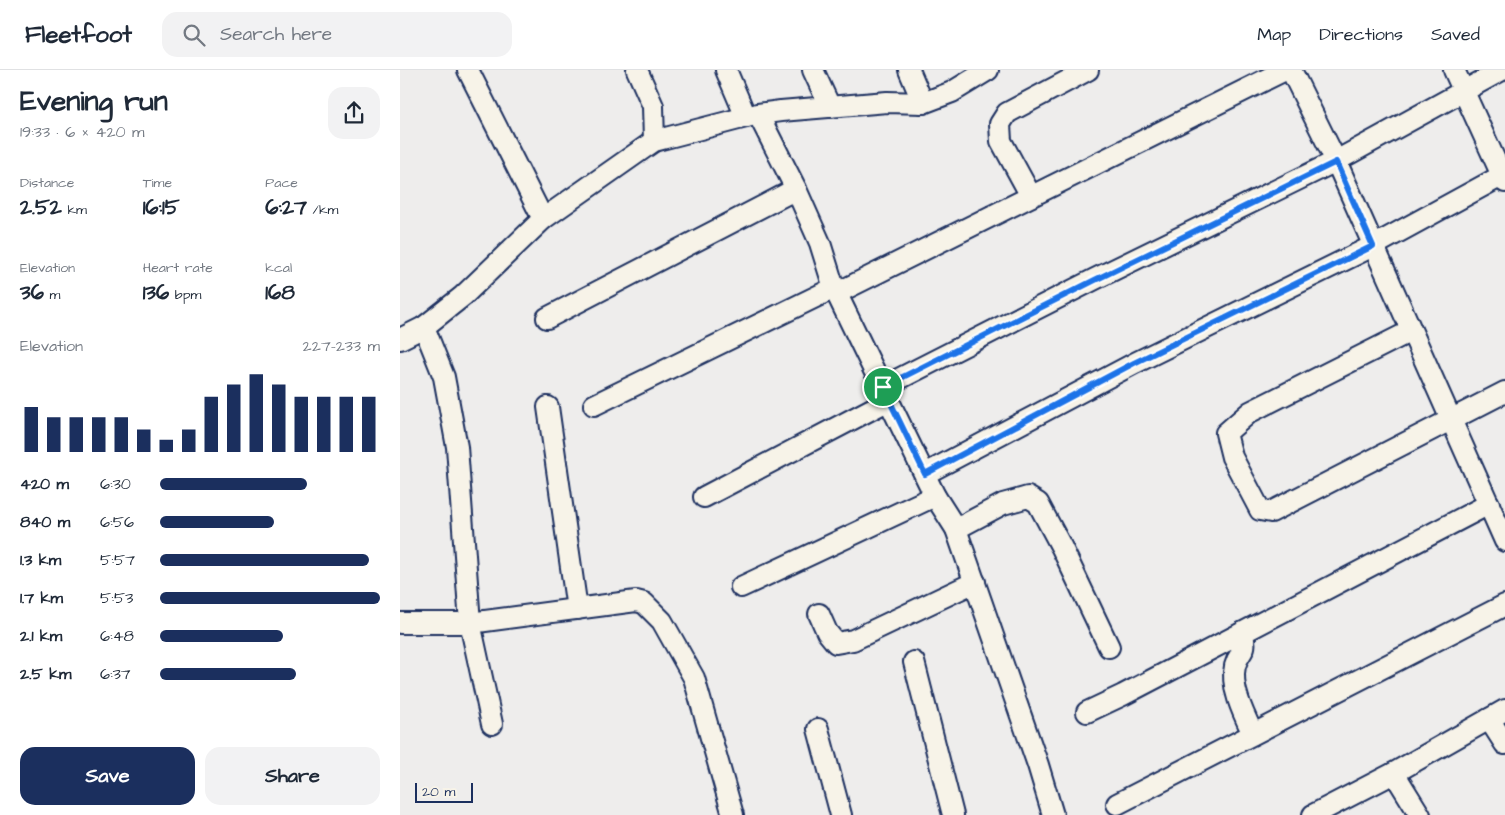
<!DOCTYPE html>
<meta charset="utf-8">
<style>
:root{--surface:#fff;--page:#f2f2f3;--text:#1f2937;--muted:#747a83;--line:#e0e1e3;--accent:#1b2f5e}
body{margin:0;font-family:"Architects Daughter",sans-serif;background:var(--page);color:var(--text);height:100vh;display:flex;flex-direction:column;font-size:19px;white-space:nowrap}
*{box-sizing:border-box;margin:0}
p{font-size:16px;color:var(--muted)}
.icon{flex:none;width:28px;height:28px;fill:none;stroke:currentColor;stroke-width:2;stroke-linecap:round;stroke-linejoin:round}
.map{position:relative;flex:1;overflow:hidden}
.side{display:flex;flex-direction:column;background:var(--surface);width:400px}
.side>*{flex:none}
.scale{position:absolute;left:15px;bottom:12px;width:58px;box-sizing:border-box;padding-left:5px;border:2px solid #1b2f5e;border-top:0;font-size:14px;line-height:18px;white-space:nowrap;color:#1b2f5e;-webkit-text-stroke:4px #f7f3e8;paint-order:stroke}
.pin{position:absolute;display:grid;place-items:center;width:42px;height:42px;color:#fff;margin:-21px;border:2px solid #fff;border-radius:50%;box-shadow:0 1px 5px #0007}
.round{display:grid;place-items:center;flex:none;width:52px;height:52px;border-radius:15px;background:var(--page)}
.headline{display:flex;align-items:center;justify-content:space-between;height:85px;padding:0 20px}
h1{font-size:28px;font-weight:800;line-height:38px}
.figures{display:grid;grid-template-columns:repeat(3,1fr);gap:8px;height:85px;padding:5px 20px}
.figures div{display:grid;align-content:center}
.figures b{font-size:21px;font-weight:800}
.figures small{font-size:14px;font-weight:400}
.figures p{font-size:14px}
.chart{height:140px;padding:10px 20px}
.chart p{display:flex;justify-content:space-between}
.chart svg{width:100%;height:90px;margin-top:5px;stroke:var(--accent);stroke-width:6}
.button{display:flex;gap:10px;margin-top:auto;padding:10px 20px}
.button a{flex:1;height:58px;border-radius:15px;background:var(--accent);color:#fff;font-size:20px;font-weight:800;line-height:58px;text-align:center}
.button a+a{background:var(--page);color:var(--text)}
ul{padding:0 20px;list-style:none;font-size:16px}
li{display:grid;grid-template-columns:80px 60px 1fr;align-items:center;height:38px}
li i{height:12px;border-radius:6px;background:var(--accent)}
header{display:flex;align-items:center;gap:30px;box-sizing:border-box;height:70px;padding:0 25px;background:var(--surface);border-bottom:1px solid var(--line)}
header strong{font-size:24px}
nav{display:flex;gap:28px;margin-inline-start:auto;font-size:18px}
.search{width:350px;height:45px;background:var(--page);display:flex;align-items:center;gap:12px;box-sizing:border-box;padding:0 18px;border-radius:15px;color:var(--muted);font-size:19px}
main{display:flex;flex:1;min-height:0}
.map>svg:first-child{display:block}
</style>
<header>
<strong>Fleetfoot</strong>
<div class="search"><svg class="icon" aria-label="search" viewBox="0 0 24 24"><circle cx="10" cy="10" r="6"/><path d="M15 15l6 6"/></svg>Search here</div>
<nav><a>Map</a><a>Directions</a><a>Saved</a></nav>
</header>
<main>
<section class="side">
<div class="headline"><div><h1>Evening run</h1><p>19:33 · 6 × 420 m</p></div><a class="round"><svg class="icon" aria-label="share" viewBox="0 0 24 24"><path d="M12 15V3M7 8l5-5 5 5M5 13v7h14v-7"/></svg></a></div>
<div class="figures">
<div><p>Distance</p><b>2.52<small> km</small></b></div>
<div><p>Time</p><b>16:15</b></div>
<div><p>Pace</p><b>6:27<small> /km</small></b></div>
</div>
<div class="figures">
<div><p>Elevation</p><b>36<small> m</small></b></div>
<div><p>Heart rate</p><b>136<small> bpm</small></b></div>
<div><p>kcal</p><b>168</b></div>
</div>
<div class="chart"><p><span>Elevation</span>227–233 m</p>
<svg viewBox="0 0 160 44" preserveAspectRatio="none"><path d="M5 44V22M15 44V27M25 44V27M35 44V27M45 44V27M55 44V33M65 44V38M75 44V33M85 44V17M95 44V11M105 44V6M115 44V11M125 44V17M135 44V17M145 44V17M155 44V17"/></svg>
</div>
<ul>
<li><b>420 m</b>6:30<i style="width:67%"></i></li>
<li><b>840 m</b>6:56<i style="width:52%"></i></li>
<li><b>1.3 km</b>5:57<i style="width:95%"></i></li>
<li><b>1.7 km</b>5:53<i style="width:100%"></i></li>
<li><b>2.1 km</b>6:48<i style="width:56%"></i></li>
<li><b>2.5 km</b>6:37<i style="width:62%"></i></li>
</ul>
<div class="button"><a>Save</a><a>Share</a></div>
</section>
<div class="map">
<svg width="1105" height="745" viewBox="0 0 1105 745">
<rect width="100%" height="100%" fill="#eeedec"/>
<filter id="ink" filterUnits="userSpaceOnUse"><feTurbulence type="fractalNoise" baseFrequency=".02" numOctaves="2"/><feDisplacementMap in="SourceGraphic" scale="10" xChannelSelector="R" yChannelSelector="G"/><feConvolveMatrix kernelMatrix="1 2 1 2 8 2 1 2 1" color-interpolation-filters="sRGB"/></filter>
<g filter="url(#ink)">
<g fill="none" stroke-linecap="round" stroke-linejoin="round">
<g stroke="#1b2f5e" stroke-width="24">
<g id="minor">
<polyline points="68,0 143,149"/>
<polyline points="237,0 253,36 254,71"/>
<polyline points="326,0 346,47"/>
<polyline points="413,0 430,37"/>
<polyline points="509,0 523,33"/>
<polyline points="891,0 936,91 1105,471"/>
<polyline points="1054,0 1105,112"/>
<polyline points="358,44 396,119 420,173 434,218 535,426 556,459 638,695 653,745"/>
<polyline points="631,126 601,71 600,54 607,43 688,0"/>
<polyline points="437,223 885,0"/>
<polyline points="147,248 396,119"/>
<polyline points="24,257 44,307 57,377 70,553 92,654"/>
<polyline points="1011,261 850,342 826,363 832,387 860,440 871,442 1105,322"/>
<polyline points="0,269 24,257 63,226 143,149 254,71 358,44 381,41 487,32 523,33 552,22 588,0"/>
<polyline points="483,317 695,209 936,91 1102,0"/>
<polyline points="194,335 434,218"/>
<polyline points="148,337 177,539"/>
<polyline points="525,404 735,293 973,176 1105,104"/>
<polyline points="304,427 489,330"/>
<polyline points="556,459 603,434 628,427 638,433 662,478 709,577"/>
<polyline points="341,517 535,426"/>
<polyline points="419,544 427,562 436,573 453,570 575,512"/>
<polyline points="0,553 70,553 236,531 244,533 262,551 294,608 333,745"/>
<path d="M 842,563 C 849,582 839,580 835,596 C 830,617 844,645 853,664"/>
<polyline points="514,592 553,745"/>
<polyline points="687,642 723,625 1089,434"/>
<polyline points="1089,649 1105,674"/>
<polyline points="418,659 441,745"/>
<polyline points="717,734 1105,535"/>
<polyline points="913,745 994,703"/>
<polyline points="1020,745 994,703 1105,640"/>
</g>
</g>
<use href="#minor" stroke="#f7f3e8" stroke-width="20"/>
</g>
</g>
<g fill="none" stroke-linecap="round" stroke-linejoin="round" filter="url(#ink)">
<g stroke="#fff" stroke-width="10">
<polygon id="route" points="936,92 973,176 734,293 525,404 483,317 695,210"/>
</g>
<use href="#route" stroke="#1a73e8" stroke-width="6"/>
</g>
</svg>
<div class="scale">20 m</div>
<div class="pin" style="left:483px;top:317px;background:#1e9e55"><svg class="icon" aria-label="arrive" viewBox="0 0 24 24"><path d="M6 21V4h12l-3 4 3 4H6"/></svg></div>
</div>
</main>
